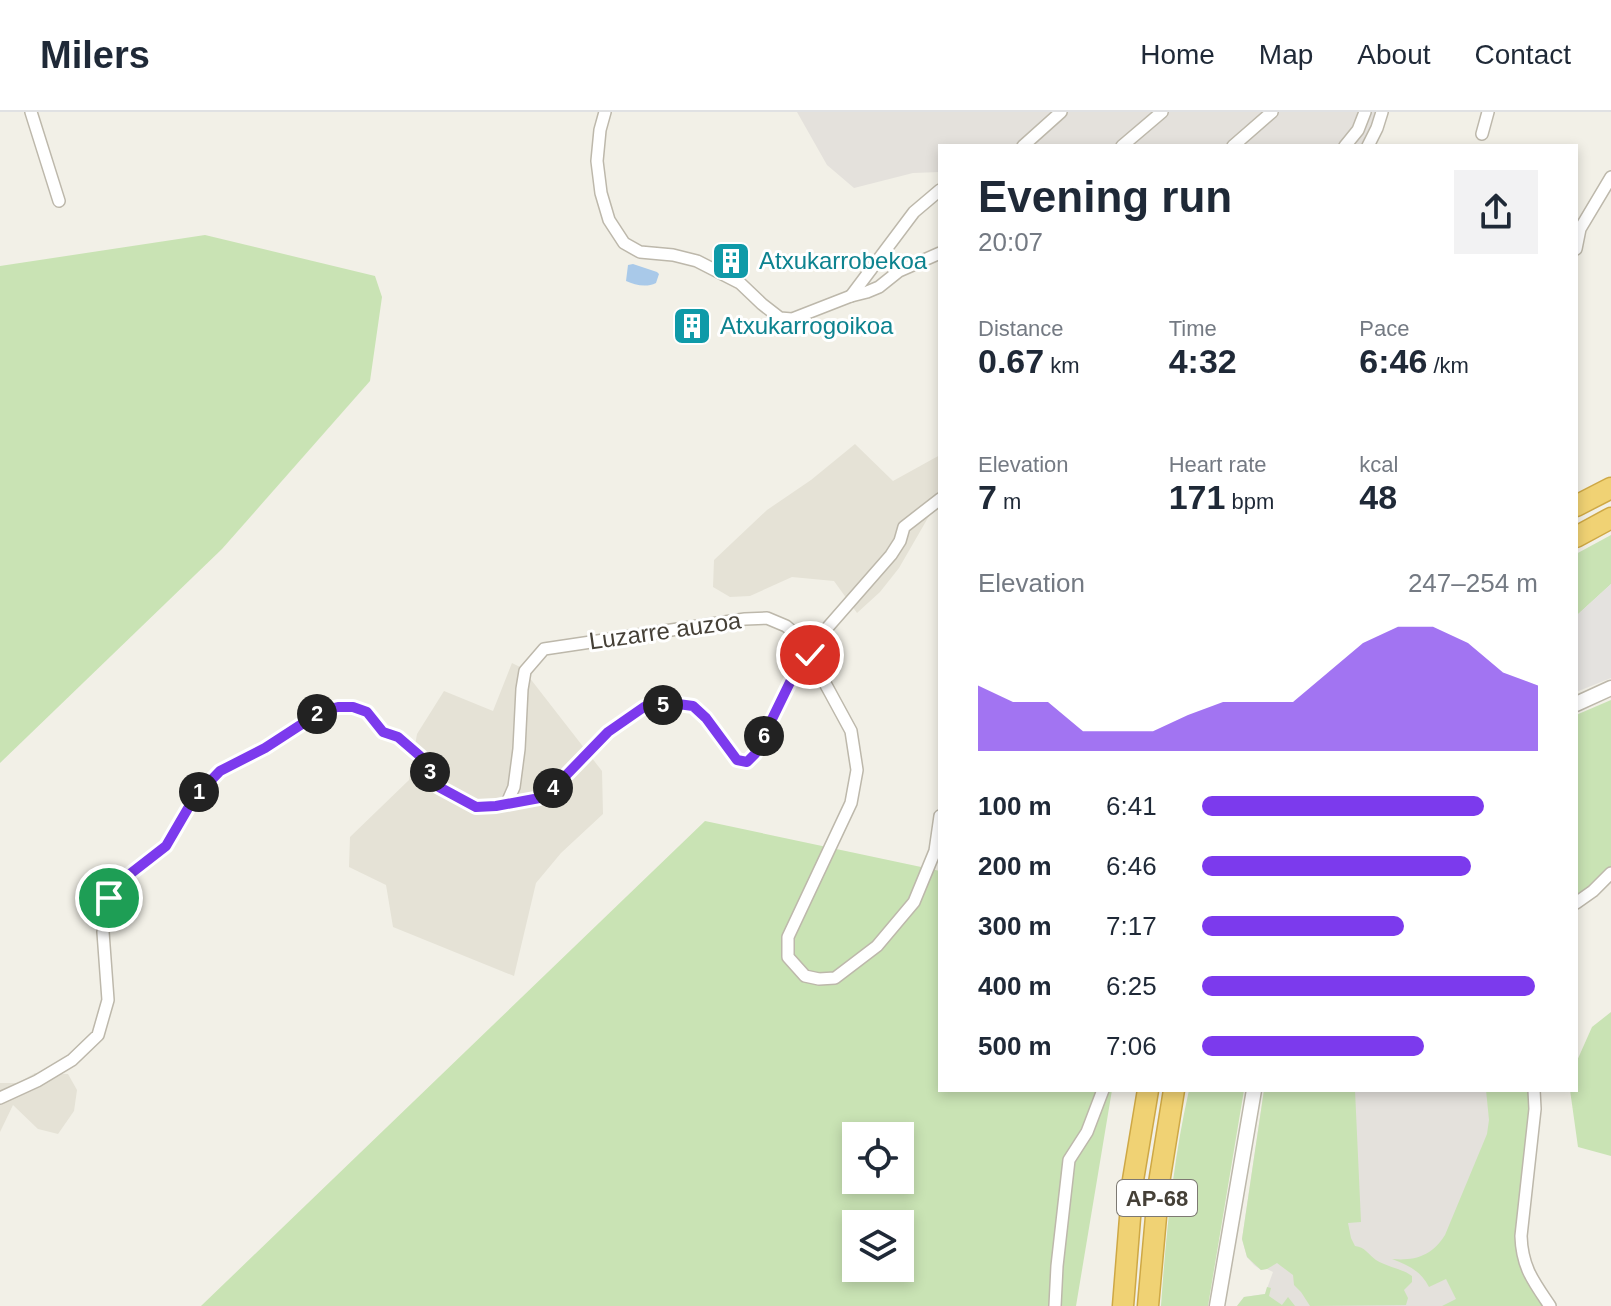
<!DOCTYPE html>
<meta charset="utf-8">
<style>
:root{--surface:#fff;--page:#f2f2f3;--text:#1f2937;--muted:#747a83;--line:#e0e1e3;--accent:#7c3aed}
body{margin:0;font-family:Arial,sans-serif;background:var(--page);color:var(--text);height:100vh;display:flex;flex-direction:column;font-size:30px;white-space:nowrap}
*{box-sizing:border-box;margin:0}
p{font-size:26px;color:var(--muted)}
.icon{flex:none;width:44px;height:44px;fill:none;stroke:currentColor;stroke-width:2;stroke-linecap:round;stroke-linejoin:round}
.map{position:relative;flex:1;overflow:hidden}
.panel{position:absolute;left:938px;top:32px;width:640px;height:948px;display:flex;flex-direction:column;background:var(--surface);border-radius:0px;box-shadow:0 4px 12px #0003}
.panel>*{flex:none}
.controls{position:absolute;left:842px;top:1010px;display:grid;gap:16px}
.controls a{display:grid;place-items:center;width:72px;height:72px;border-radius:0px;background:var(--surface);box-shadow:0 4px 12px #0003;font-size:40px}
.pin{position:absolute;display:grid;place-items:center;width:68px;height:68px;color:#fff;margin:-34px;border:4px solid #fff;border-radius:50%;box-shadow:0 2px 8px #0007}
.km{position:absolute;width:40px;height:40px;margin:-20px;border-radius:50%;background:#222;color:#fff;font-size:22px;line-height:40px;text-align:center}
.round{display:grid;place-items:center;flex:none;width:84px;height:84px;border-radius:0px;background:var(--page)}
.overview{display:flex;align-items:center;justify-content:space-between;height:136px;padding:0 40px}
h1{font-size:44px;font-weight:700;line-height:60px}
.figures{display:grid;grid-template-columns:repeat(3,1fr);gap:12px;height:136px;padding:8px 40px}
.figures div{display:grid;align-content:center}
.figures b{font-size:34px;font-weight:700}
.figures small{font-size:22px;font-weight:400}
.figures p{font-size:22px}
.chart{height:224px;padding:16px 40px}
.chart p{display:flex;justify-content:space-between}
.chart svg{width:100%;height:144px;margin-top:8px;fill:var(--accent);opacity:.7}
ul{padding:0 40px;list-style:none;font-size:26px}
li{display:grid;grid-template-columns:128px 96px 1fr;align-items:center;height:60px}
li i{height:20px;border-radius:10px;background:var(--accent)}
header{display:flex;align-items:center;gap:48px;box-sizing:border-box;height:112px;padding:0 40px;background:var(--surface);border-bottom:2px solid var(--line)}
header strong{font-size:38px}
nav{display:flex;gap:44px;margin-inline-start:auto;font-size:28px}
.map>svg:first-child{display:block}
</style>
<header>
<strong>Milers</strong>
<nav><a>Home</a><a>Map</a><a>About</a><a>Contact</a></nav>
</header>
<div class="map">
<svg width="1611" height="1194" viewBox="0 0 1611 1194">
<rect width="100%" height="100%" fill="#f2f0e7"/>
<g fill="#e5e2d6">
<polygon points="855,332 893,369 940,343 940,385 899,456 880,480 857,501 834,469 792,465 750,484 730,485 713,475 714,448 767,398 811,368"/>
<polygon points="512,551 522,556 602,659 603,702 561,741 536,771 514,864 393,815 386,773 349,755 350,725 409,668 417,622 444,579 493,599"/>
<polygon points="35,961 68,962 77,978 74,999 58,1022 38,1017 13,993 0,1020 0,971 18,971"/>
</g>
<g fill="#e4e1dc">
<polygon points="797,0 1377,0 1369,23 1362,34 940,34 940,60 913,61 854,76 827,53"/>
<polygon points="1264,978 1534,978 1521,1140 1550,1194 1237,1194 1244,1185 1265,1182 1273,1160 1267,1157 1261,1158 1254,1153 1247,1145 1242,1127"/>
</g>
<g fill="#c9e3b4" fill-rule="evenodd">
<polygon points="205,123 375,164 382,185 370,269 222,437 0,651 0,154"/>
<polygon points="1611,423 1611,472 1576,504 1576,442"/>
<polygon points="1611,588 1611,761 1576,791 1576,603"/>
<path d="M 705,709 L 940,759 L 940,978 L 1112,978 L 1076,1194 L 201,1194 ZM 856,1024 L 900,1024 L 900,1068 L 856,1068 ZM 856,1112 L 900,1112 L 900,1156 L 856,1156 Z"/>
<polygon points="1611,900 1611,1044 1578,1035 1570,978 1576,978 1576,951 1592,915"/>
<path d="M 1189,978 L 1244,978 L 1208,1194 L 1161,1194 C 1166,1121 1173,1049 1189,978 Z"/>
<path d="M 1264,978 L 1355,978 L 1361,1110 L 1348,1111 L 1351,1126 L 1355,1134 C 1365,1135 1368,1142 1376,1148 C 1387,1155 1401,1156 1412,1164 L 1412,1170 L 1404,1178 L 1408,1186 L 1406,1193 L 1310,1194 L 1301,1180 L 1294,1173 L 1293,1163 L 1277,1151 L 1267,1157 L 1261,1158 L 1247,1145 L 1242,1127 Z"/>
<path d="M 1486,978 L 1534,978 L 1521,1140 L 1550,1194 L 1442,1194 L 1456,1187 L 1446,1167 L 1429,1175 C 1421,1159 1408,1153 1392,1147 C 1415,1149 1432,1144 1445,1123 L 1487,1022 L 1489,1008 Z"/>
<polygon points="1267,1175 1271,1176 1269,1184 1282,1193 1288,1185 1295,1194 1237,1194 1244,1185 1265,1182"/>
</g>
<polygon fill="#e4e2df" points="1611,472 1611,566 1576,580 1576,504"/>
<path fill="#a9c9e9" d="M 633,152 L 657,160 L 659,162 L 656,171 C 646,176 635,173 626,169 L 628,153 Z"/>
<g fill="none" stroke-linecap="round" stroke-linejoin="round">
<g stroke="#bdb8ab" stroke-width="14">
<g id="minor">
<polyline points="31,0 59,89"/>
<polyline points="605,0 600,18 597,49 601,81 609,108 624,131 640,140 673,143 697,149 740,171 762,192 780,206 792,207 851,184 867,180 879,175 899,159 940,141"/>
<polyline points="1482,22 1488,0"/>
<polyline points="1023,34 1061,0"/>
<polyline points="1122,34 1162,0"/>
<polyline points="1233,34 1272,0"/>
<polyline points="1345,34 1358,18 1365,0"/>
<polyline points="1368,34 1377,16 1382,0"/>
<polyline points="1576,137 1580,117 1611,65"/>
<polyline points="851,184 914,100 940,78"/>
<polyline points="807,539 891,443 900,429 904,415 940,387"/>
<polyline points="507,691 514,675 519,637 522,577 525,559 544,537 745,507 767,506 786,514 801,527 851,619 857,658 851,691 788,825 788,845 805,864 819,867 835,866 877,834 914,790 935,739 940,704"/>
<polyline points="1576,791 1593,779 1611,761"/>
<path d="M 1534,978 L 1535,997 L 1521,1124 C 1522,1155 1533,1169 1550,1194"/>
<polyline points="0,986 37,969 72,948 98,923 108,888 103,820 109,786 130,762 166,734 194,686 220,659 265,636 322,599 338,595 353,595 367,600 383,620 398,625 420,644 439,675 476,695 496,694 545,685 608,620 644,595 678,592 693,594 706,606 737,648 747,650 755,642 796,558 810,543"/>
<polyline points="1055,1194 1057,1154 1069,1048 1087,1020 1103,978"/>
</g>
</g>
<g stroke="#bdb8ab" stroke-width="17">
<g id="tertiary">
<polyline points="1576,592 1611,576"/>
<polyline points="1217,1194 1254,978"/>
</g>
</g>
<g stroke="#cea845" stroke-width="23">
<g id="motorway">
<polyline points="1576,394 1611,376"/>
<polyline points="1576,425 1611,406"/>
<polyline points="1123,1194 1133,1068 1148,978"/>
<polyline points="1148,1194 1159,1071 1174,978"/>
</g>
</g>
<use href="#minor" stroke="#fff" stroke-width="11"/>
<use href="#tertiary" stroke="#fff" stroke-width="14"/>
<use href="#motorway" stroke="#f0d274" stroke-width="20"/>
</g>
<g fill="none" stroke-linecap="round" stroke-linejoin="round">
<g stroke="#fff" stroke-width="16">
<polyline id="route" points="109,786 130,762 166,734 194,686 220,659 265,636 322,599 338,595 353,595 367,600 383,620 398,625 420,644 439,675 476,695 496,694 545,685 608,620 644,595 678,592 693,594 706,606 737,648 747,650 755,642 796,558 810,543"/>
</g>
<use href="#route" stroke="#7c3aed" stroke-width="10"/>
</g>
<defs>
<g id="building-square" transform="scale(2)"><rect x="-9" y="-9" width="18" height="18" rx="4" fill="#0f9aa8" stroke="#fff"/><path d="M-4-6H4V6H1V3H-1V6H-4ZM-2.5-4.3h1.7v1.8h-1.7ZM.8-4.3h1.7v1.8H.8ZM-2.5-1h1.7V.8h-1.7ZM.8-1h1.7V.8H.8Z" fill="#fff"/></g>
</defs>
<g fill-rule="evenodd">
<use href="#building-square" x="731" y="149"/>
<use href="#building-square" x="692" y="214"/>
</g>
<g text-anchor="middle" stroke-width="6" stroke-linejoin="round" paint-order="stroke">
<rect fill="#fff" stroke="#7d7973" stroke-width="2" x="1117" y="1068" width="80" height="36" rx="6"/>
<g font-size="22" font-weight="bold" fill="#454037">
<text x="1157" y="1094">AP-68</text>
</g>
<g font-size="24" fill="#0d838f" stroke="#fff" text-anchor="start">
<text x="759" y="157">Atxukarrobekoa</text>
<text x="720" y="222">Atxukarrogoikoa</text>
</g>
<g font-size="24" fill="#454037" stroke="#fff">
<text transform="translate(665 519) rotate(-8)" y="8">Luzarre auzoa</text>
</g>
</g>
</svg>
<div class="controls">
<a><svg class="icon" aria-label="locate" viewBox="0 0 24 24"><circle cx="12" cy="12" r="6"/><path d="M12 2v4M12 18v4M2 12h4M18 12h4"/></svg></a>
<a><svg class="icon" aria-label="layers" viewBox="0 0 24 24"><path d="M12 4l9 5-9 5-9-5zM3 14l9 5 9-5"/></svg></a>
</div>
<div class="pin" style="left:109px;top:786px;background:#1e9e55"><svg class="icon" aria-label="arrive" viewBox="0 0 24 24"><path d="M6 21V4h12l-3 4 3 4H6"/></svg></div>
<div class="pin" style="left:810px;top:543px;background:#d93025"><svg class="icon" aria-label="check" viewBox="0 0 24 24"><path d="M5 12l5 5 9-10"/></svg></div>
<b class="km" style="left:199px;top:680px">1</b>
<b class="km" style="left:317px;top:602px">2</b>
<b class="km" style="left:430px;top:660px">3</b>
<b class="km" style="left:553px;top:676px">4</b>
<b class="km" style="left:663px;top:593px">5</b>
<b class="km" style="left:764px;top:624px">6</b>
<section class="panel">
<div class="overview"><div><h1>Evening run</h1><p>20:07</p></div><a class="round"><svg class="icon" aria-label="share" viewBox="0 0 24 24"><path d="M12 15V3M7 8l5-5 5 5M5 13v7h14v-7"/></svg></a></div>
<div class="figures">
<div><p>Distance</p><b>0.67<small> km</small></b></div>
<div><p>Time</p><b>4:32</b></div>
<div><p>Pace</p><b>6:46<small> /km</small></b></div>
</div>
<div class="figures">
<div><p>Elevation</p><b>7<small> m</small></b></div>
<div><p>Heart rate</p><b>171<small> bpm</small></b></div>
<div><p>kcal</p><b>48</b></div>
</div>
<div class="chart"><p><span>Elevation</span>247–254 m</p>
<svg viewBox="0 0 160 44" preserveAspectRatio="none"><path d="M0 44V24L10 29L20 29L30 38L40 38L50 38L60 33L70 29L80 29L90 29L100 20L110 11L120 6L130 6L140 11L150 20L160 24V44z"/></svg>
</div>
<ul>
<li><b>100 m</b>6:41<i style="width:84%"></i></li>
<li><b>200 m</b>6:46<i style="width:80%"></i></li>
<li><b>300 m</b>7:17<i style="width:60%"></i></li>
<li><b>400 m</b>6:25<i style="width:99%"></i></li>
<li><b>500 m</b>7:06<i style="width:66%"></i></li>
</ul>
</section>
</div>
